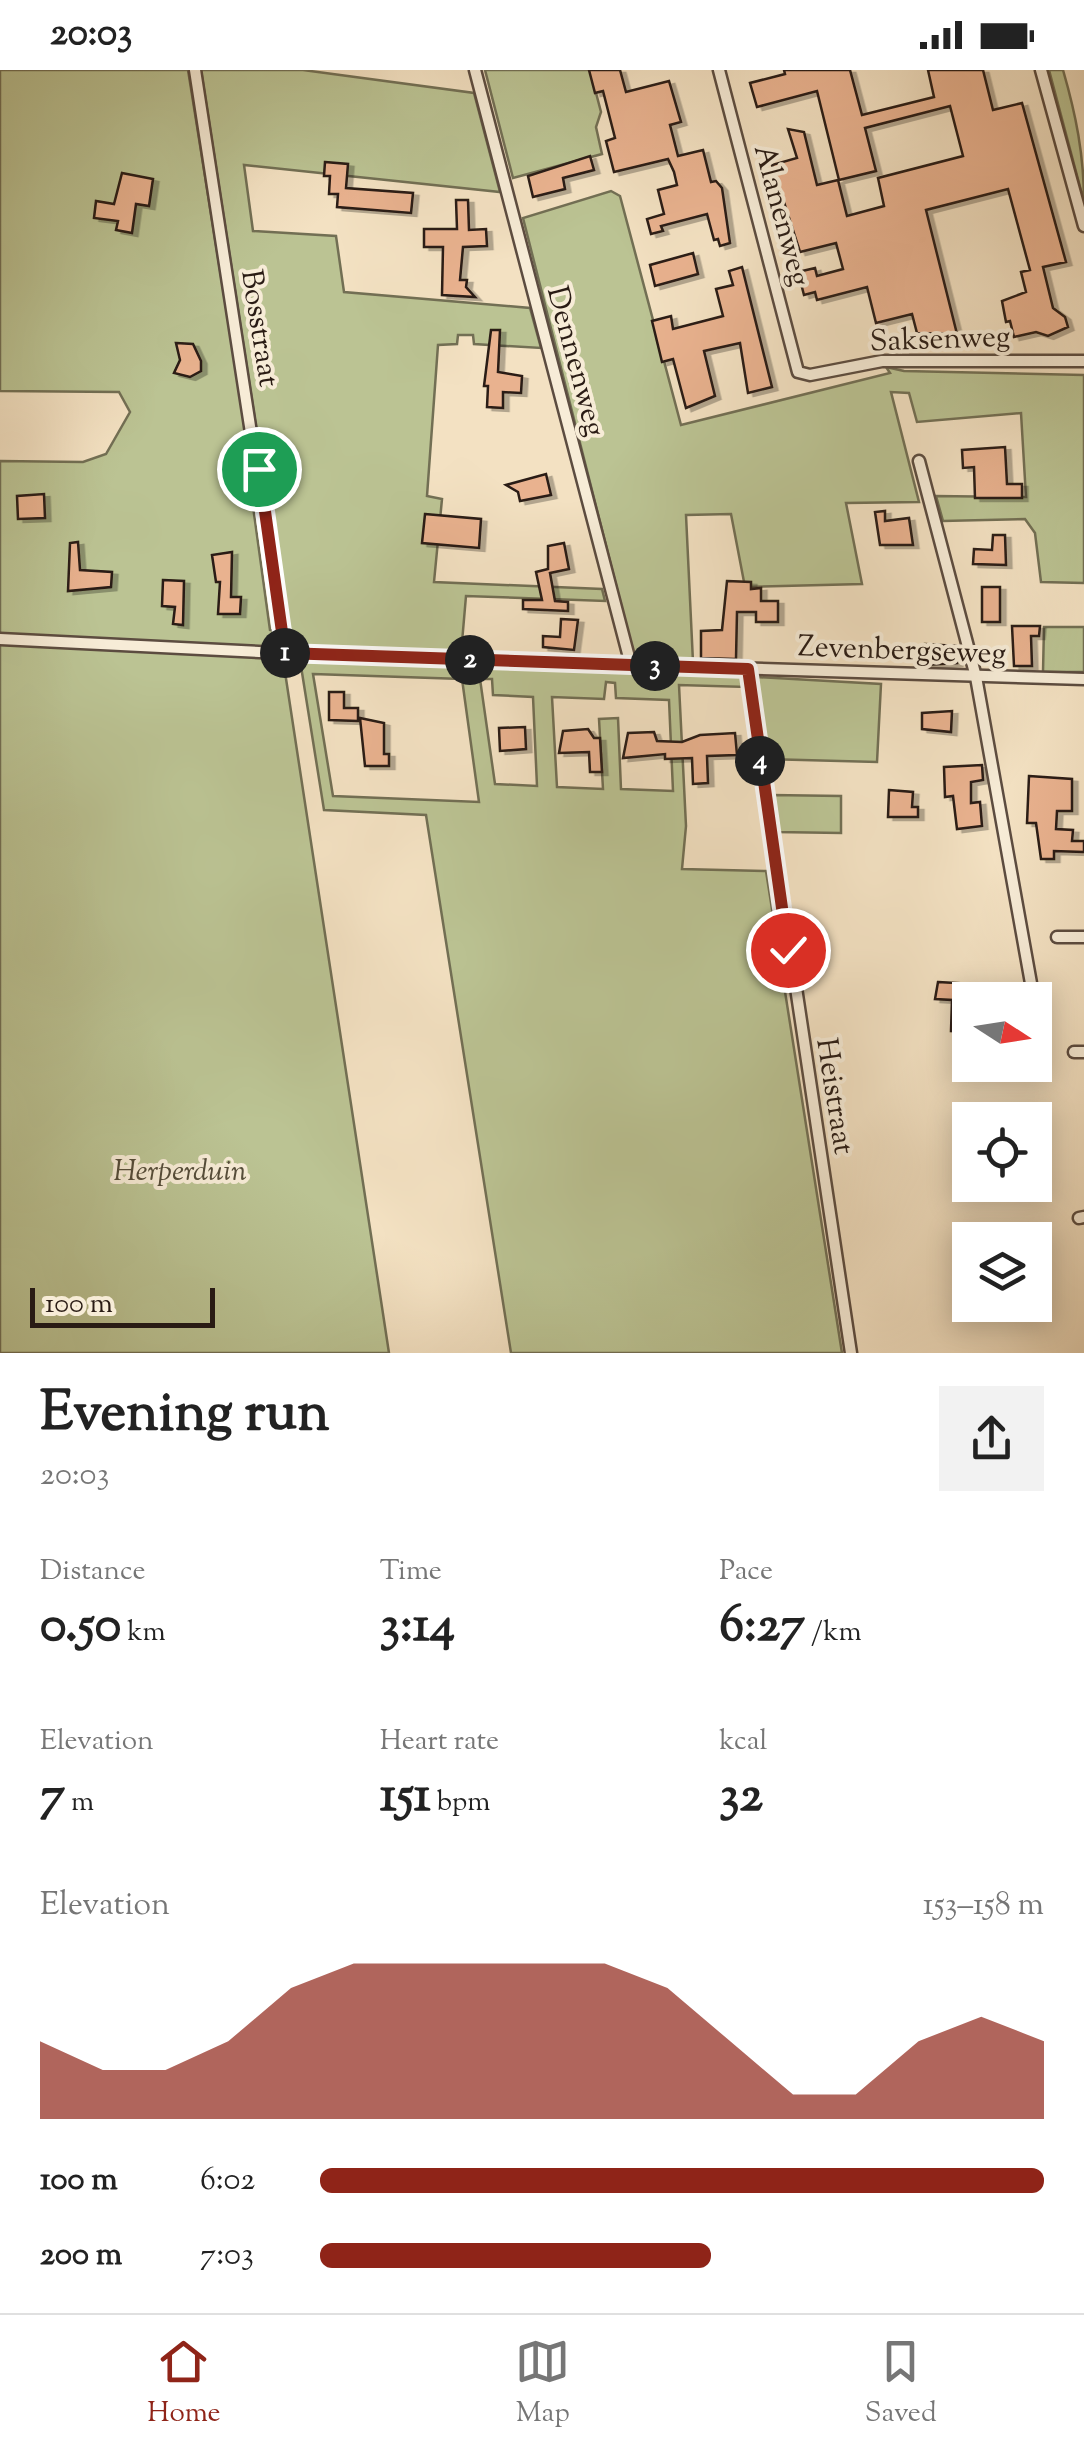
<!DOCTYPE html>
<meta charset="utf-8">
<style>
:root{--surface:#fff;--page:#f2f2f2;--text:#222;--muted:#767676;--line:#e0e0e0;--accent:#8f2418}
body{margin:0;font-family:"Sorts Mill Goudy",serif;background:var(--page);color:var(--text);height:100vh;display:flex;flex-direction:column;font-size:38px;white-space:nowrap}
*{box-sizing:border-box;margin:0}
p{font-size:32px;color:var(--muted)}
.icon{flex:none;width:55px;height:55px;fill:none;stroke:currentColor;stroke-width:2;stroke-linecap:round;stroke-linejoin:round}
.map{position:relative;height:1283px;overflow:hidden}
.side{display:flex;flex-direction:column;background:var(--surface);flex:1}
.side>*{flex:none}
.needle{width:65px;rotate:102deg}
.buttons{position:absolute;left:952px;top:912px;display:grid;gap:20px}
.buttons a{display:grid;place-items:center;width:100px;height:100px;border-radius:0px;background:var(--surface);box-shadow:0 5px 25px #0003;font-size:50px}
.scale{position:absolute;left:30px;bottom:25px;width:185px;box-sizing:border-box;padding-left:10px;border:5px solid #291b14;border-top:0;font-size:28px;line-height:35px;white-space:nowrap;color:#291b14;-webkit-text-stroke:8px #f7ecd7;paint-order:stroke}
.pin{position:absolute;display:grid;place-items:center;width:85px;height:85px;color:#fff;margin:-42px;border:5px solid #fff;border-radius:50%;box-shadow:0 2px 10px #0007}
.km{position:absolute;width:50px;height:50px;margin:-25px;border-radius:50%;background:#222;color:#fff;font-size:28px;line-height:50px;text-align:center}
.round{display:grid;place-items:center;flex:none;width:105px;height:105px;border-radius:0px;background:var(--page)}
.headline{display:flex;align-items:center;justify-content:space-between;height:170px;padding:0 40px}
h1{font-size:55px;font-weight:700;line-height:75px}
.metrics{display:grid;grid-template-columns:repeat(3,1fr);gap:15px;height:170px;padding:10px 40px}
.metrics div{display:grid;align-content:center}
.metrics b{font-size:50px;font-weight:700}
.metrics small{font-size:28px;font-weight:400}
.metrics p{font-size:28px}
.chart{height:280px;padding:20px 40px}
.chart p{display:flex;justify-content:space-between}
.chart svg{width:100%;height:180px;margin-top:10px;fill:var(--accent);opacity:.7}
ul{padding:0 40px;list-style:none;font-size:32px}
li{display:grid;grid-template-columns:160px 120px 1fr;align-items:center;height:75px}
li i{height:25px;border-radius:12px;background:var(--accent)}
.status{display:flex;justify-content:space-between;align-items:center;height:70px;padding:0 50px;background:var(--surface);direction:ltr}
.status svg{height:28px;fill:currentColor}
.tab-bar{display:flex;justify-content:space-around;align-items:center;height:140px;border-top:2px solid var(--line);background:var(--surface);font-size:28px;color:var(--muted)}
.tab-bar a{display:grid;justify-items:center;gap:5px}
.tab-bar .on{color:var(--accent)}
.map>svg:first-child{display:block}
</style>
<div class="status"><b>20:03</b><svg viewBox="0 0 49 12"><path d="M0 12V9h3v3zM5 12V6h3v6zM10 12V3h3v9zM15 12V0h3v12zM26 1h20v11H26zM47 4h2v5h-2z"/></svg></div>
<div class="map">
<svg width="1084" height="1283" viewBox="0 0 1084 1283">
<defs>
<filter id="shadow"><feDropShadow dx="5.5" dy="3" stdDeviation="0" flood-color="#0004"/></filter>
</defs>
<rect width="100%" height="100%" fill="#f3e1c2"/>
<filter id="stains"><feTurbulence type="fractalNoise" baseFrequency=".002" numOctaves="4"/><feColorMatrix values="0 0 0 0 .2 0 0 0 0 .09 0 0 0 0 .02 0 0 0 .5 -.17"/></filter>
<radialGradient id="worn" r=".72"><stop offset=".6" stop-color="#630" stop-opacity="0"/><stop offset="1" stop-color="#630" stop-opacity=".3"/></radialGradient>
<g fill="#bbc393" stroke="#726f54" stroke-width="2.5" fill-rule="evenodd">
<polygon points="0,0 188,0 252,400 248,400 270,560 276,561 279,576 273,577 274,588 283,589 389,1283 0,1283 0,391 83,392 106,384 130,342 119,322 0,321"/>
<polygon points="201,0 303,0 474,23 500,122 244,95 253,161 336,166 344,222 530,238 541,278 474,274 473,265 458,265 457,274 438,275 427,426 442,429 434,512 602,519 605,531 466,526 461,584 290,577"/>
<polygon points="485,0 590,0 601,42 596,57 602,84 513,108"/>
<path d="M 1049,0 L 1063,0 C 1076,45 1084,85 1084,132 Z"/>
<polygon points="611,121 620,126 681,355 890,303 886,297 904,301 1084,305 1084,513 1041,512 1035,463 1025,449 943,451 936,426 1026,427 1021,343 917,352 909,323 891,322 919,432 846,433 862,514 745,517 731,444 686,445 693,592 635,590 523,148"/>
<polygon points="1044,557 1084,557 1084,602 1043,602"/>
<path d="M 300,590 L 746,605 L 747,617 L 679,615 L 686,756 L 682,799 L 766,801 L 842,1283 L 511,1283 L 426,745 L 324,740 ZM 313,604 L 462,609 L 479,732 L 333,726 ZM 480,609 L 492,609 L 493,625 L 533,627 L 537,716 L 495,714 ZM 606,612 L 615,613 L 616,628 L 669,630 L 673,721 L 621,719 L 618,648 L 599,649 L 603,719 L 557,717 L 552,627 L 604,629 Z"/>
<polygon points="756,607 881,614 877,692 765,689"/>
<polygon points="771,725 841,726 841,763 776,762"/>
</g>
<g fill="#e9b28f" stroke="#291b14" stroke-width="2.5" filter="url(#shadow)">
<polygon points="589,0 620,0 626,22 669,11 681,52 670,55 678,86 703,80 711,112 716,111 722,118 730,173 720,176 718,169 714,170 707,144 661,156 663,161 651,164 647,149 664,144 658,120 677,115 674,102 668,89 614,102 606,71 615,68 603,21 595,23"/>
<polygon points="784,0 850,0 862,45 934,27 928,0 983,0 993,40 1022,33 1066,192 1043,197 1053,238 1065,247 1068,257 1048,266 1036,262 1014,267 1010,251 1006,252 1002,231 1026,222 1021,202 1030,200 1008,119 926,140 957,264 917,263 912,244 876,253 867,217 817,230 815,222 804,225 798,202 815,198 817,206 843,199 836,173 800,182 772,95 797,88 788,59 804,62 817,115 838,110 847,146 884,136 878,108 963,86 950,36 865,58 876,101 839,110 817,21 757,37 750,13 785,4"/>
<polygon points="590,86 594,100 563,108 565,119 533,127 528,106"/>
<polygon points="325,92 348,94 346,118 413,123 411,143 337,137 338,124 329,124 330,106 324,106"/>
<polygon points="122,103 153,109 149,136 136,134 132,163 116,160 118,151 94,148 96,131 114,134"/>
<polygon points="456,130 468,130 469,160 486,159 487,176 463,177 460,210 467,210 466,217 475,227 442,225 443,177 424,177 424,159 457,159"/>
<polygon points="693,183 698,204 655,216 650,195"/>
<polygon points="742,197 772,317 748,323 740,273 704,281 715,326 686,338 673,289 662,292 652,251 671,246 673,259 723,246 716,219 733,215 729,201"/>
<polygon points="491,260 500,260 498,302 522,306 521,323 503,322 503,338 487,337 488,316 484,316"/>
<polygon points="176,273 193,274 201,291 201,301 190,307 174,303 180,290"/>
<polygon points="1005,377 1007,414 1022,414 1022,428 975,428 974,397 963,398 962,380"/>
<polygon points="546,404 551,425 520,431 518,422 506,415"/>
<polygon points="44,424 45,448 18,449 17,426"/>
<polygon points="885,441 885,451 909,448 913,475 880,475 875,442"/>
<polygon points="425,444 481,449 479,478 422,473"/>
<polygon points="993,465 1005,465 1006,495 973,494 974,479 992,480"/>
<polygon points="78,472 80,500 112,502 111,517 68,521 70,473"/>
<polygon points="564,473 569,499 550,503 555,531 568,532 568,541 523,539 523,530 542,530 536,502 548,499 548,476"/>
<polygon points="232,482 231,527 241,527 240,544 218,544 220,512 216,512 212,485"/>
<polygon points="163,510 184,511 183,555 173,554 175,537 162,536"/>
<polygon points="727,511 751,512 751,519 761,518 761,531 778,531 778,552 756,552 756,542 737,542 736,589 701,588 701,561 722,560"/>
<rect x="982" y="517" width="18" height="35"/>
<polygon points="561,549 578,550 574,580 543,577 543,566 560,567"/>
<polygon points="1012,556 1040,556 1039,566 1031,566 1032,596 1014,596"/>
<polygon points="925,574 956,576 957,593 925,595"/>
<polygon points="329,622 344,622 344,638 358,638 358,651 329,650"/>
<polygon points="952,641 951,662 922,659 922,643"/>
<polygon points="360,648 384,653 384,684 389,684 389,696 365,696"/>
<polygon points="525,657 526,679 500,681 499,658"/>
<polygon points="588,659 594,668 600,668 602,702 590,702 589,682 559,683 563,661"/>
<polygon points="654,662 657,671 682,672 700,665 735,663 737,685 707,686 708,713 693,714 692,688 665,689 665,684 623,688 628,663"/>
<polygon points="982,695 983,710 971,712 971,733 980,732 982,756 957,759 953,726 945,727 944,697"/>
<polygon points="1029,706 1072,709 1072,741 1057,741 1056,759 1073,760 1072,771 1084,771 1084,782 1054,781 1054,789 1041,789 1036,753 1027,753"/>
<polygon points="889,720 913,722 912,737 918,737 918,747 888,747"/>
<polygon points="938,912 991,915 991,926 970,927 970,962 951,961 952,930 935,929"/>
</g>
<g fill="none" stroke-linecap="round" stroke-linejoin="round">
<g stroke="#5c4c40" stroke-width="15">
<g id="minor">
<polyline points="195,0 285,583"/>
<polyline points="475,0 631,595"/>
<polyline points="719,0 798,302 810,305 882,291 1084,291"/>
<polyline points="1041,0 1084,156"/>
<polyline points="919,391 976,607 1034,930"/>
<polyline points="0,569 339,586 1084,609"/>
<polyline points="748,599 851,1283"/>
<polyline points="1057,867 1084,867"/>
<polyline points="1035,933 1037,945"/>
<polyline points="1074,982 1084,982"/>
<polyline points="1079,1148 1084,1147"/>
</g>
</g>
<use href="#minor" stroke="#f7ecd7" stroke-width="10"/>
</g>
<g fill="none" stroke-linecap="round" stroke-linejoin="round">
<g stroke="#fff" stroke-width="20">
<polyline id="route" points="259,399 285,583 748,599 788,880"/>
</g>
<use href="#route" stroke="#8f2418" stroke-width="12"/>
</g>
<g text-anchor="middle" stroke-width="8" stroke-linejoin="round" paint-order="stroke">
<g font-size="30" fill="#291b14" stroke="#f7ecd7">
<text transform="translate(783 145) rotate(75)" y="10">Alanenweg</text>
<text transform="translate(261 258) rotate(81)" y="10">Bosstraat</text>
<text transform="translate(940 268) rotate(-2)" y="10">Saksenweg</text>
<text transform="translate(577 291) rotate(75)" y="10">Dennenweg</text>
<text transform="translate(902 579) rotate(2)" y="10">Zevenbergseweg</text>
<text transform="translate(836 1026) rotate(81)" y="10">Heistraat</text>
</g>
<g font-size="30" font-style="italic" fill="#554d3a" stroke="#f7ecd7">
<text x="180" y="1110">Herperduin</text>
</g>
</g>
<rect width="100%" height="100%" filter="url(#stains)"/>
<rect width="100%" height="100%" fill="url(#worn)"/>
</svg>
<div class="buttons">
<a><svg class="needle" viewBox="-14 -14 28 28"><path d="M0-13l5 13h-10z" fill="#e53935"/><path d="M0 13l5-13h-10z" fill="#767676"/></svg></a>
<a><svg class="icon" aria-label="locate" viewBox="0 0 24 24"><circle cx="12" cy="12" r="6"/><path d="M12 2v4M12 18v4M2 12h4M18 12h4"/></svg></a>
<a><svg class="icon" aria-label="layers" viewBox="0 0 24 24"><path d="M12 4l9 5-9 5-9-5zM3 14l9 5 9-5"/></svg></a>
</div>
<div class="scale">100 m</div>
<div class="pin" style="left:259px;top:399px;background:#1e9e55"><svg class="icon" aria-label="arrive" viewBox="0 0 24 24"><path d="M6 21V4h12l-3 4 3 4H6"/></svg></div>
<div class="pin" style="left:788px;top:880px;background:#d93025"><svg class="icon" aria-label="check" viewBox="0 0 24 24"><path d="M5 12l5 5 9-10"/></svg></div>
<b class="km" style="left:285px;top:583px">1</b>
<b class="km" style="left:470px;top:590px">2</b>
<b class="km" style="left:655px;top:596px">3</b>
<b class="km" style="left:760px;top:691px">4</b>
</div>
<section class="side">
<div class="headline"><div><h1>Evening run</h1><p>20:03</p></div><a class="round"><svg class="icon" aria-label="share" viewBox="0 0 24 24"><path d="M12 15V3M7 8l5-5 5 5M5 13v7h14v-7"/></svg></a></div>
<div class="metrics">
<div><p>Distance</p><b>0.50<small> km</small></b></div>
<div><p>Time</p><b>3:14</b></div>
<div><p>Pace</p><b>6:27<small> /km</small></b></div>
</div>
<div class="metrics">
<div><p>Elevation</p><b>7<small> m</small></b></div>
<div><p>Heart rate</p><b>151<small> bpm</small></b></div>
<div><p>kcal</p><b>32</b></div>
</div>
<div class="chart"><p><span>Elevation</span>153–158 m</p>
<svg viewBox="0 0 160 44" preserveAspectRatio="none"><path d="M0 44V25L10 32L20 32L30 25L40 12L50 6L60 6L70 6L80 6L90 6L100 12L110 25L120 38L130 38L140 25L150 19L160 25V44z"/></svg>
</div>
<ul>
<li><b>100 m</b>6:02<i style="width:100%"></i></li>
<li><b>200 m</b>7:03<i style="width:54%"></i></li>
</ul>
</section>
<nav class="tab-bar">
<a class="on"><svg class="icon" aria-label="home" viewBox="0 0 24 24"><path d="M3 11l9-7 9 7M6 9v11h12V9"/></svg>Home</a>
<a><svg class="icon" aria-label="map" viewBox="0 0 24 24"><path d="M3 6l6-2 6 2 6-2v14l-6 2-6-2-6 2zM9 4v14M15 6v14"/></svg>Map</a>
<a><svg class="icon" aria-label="saved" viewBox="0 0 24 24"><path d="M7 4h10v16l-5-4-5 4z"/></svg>Saved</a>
</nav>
